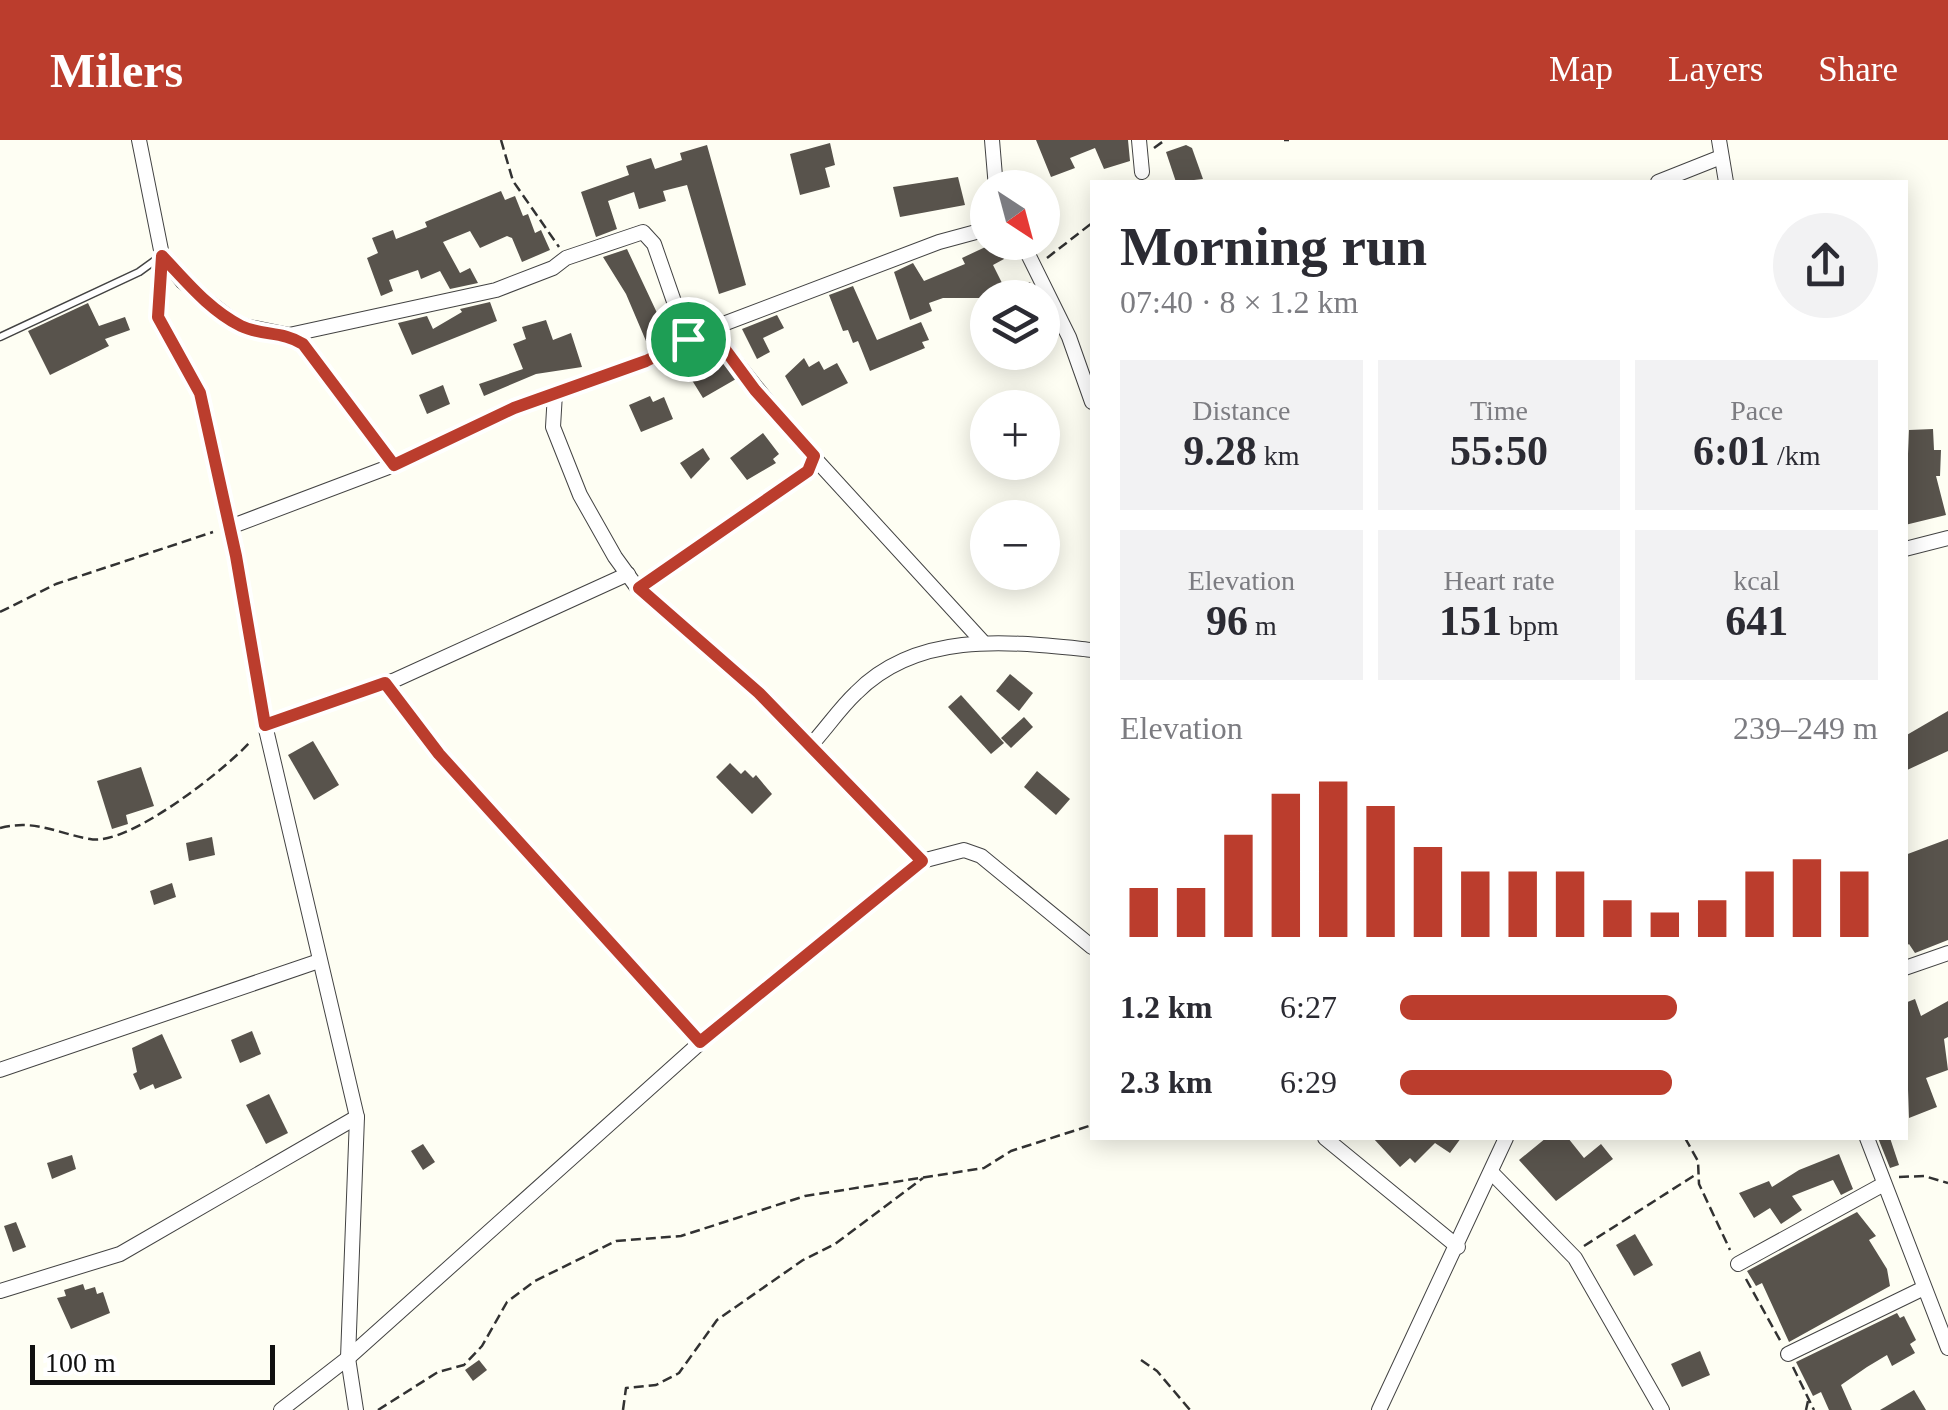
<!DOCTYPE html>
<meta charset="utf-8">
<style>
:root{--surface:#fff;--page:#f2f2f3;--text:#2b2b33;--muted:#7c7c81;--accent:#bb3d2d}
body{margin:0;font-family:"Times New Roman",serif;background:var(--page);color:var(--text);height:100vh;display:flex;flex-direction:column;font-size:38px;white-space:nowrap}
*{box-sizing:border-box;margin:0}
p{font-size:32px;color:var(--muted)}
.icon{flex:none;width:55px;height:55px;fill:none;stroke:currentColor;stroke-width:2;stroke-linecap:round;stroke-linejoin:round}
.map{position:relative;flex:1;overflow:hidden}
.details{position:absolute;left:1090px;top:40px;width:818px;height:960px;display:flex;flex-direction:column;background:var(--surface);border-radius:0px;box-shadow:0 5px 25px #0003}
.details>*{flex:none}
.needle{width:65px;rotate:144deg}
.fabs{position:absolute;left:970px;top:30px;display:grid;gap:20px}
.fabs a{display:grid;place-items:center;width:90px;height:90px;border-radius:50%;background:var(--surface);box-shadow:0 5px 25px #0003;font-size:50px}
.scale{position:absolute;left:30px;bottom:25px;width:245px;box-sizing:border-box;padding-left:10px;border:5px solid #101010;border-top:0;font-size:28px;line-height:35px;white-space:nowrap;color:#101010;-webkit-text-stroke:8px #fff;paint-order:stroke}
.pin{position:absolute;display:grid;place-items:center;width:85px;height:85px;color:#fff;margin:-42px;border:5px solid #fff;border-radius:50%;box-shadow:0 2px 10px #0007}
.round{display:grid;place-items:center;flex:none;width:105px;height:105px;border-radius:52px;background:var(--page)}
.head{display:flex;align-items:center;justify-content:space-between;height:170px;padding:0 30px}
h1{font-size:55px;font-weight:700;line-height:75px}
.figures{display:grid;grid-template-columns:repeat(3,1fr);gap:15px;height:170px;padding:10px 30px}
.figures div{display:grid;align-content:center;border-radius:0px;background:var(--page);text-align:center}
.figures b{font-size:42px;font-weight:700}
.figures small{font-size:28px;font-weight:400}
.figures p{font-size:28px}
.chart{height:280px;padding:20px 30px}
.chart p{display:flex;justify-content:space-between}
.chart svg{width:100%;height:180px;margin-top:10px;stroke:var(--accent);stroke-width:6}
ul{padding:0 30px;list-style:none;font-size:32px}
li{display:grid;grid-template-columns:160px 120px 1fr;align-items:center;height:75px}
li i{height:25px;border-radius:12px;background:var(--accent)}
header{display:flex;align-items:center;gap:60px;box-sizing:border-box;height:140px;padding:0 50px;background:var(--accent);color:#fff}
header strong{font-size:48px}
nav{display:flex;gap:55px;margin-inline-start:auto;font-size:35px}
.map>svg:first-child{display:block}
</style>
<header>
<strong>Milers</strong>
<nav><a>Map</a><a>Layers</a><a>Share</a></nav>
</header>
<div class="map">
<svg width="1948" height="1270" viewBox="0 0 1948 1270">
<rect width="100%" height="100%" fill="#fefef3"/>
<g fill="#58534c">
<polygon points="1036,0 1128,0 1130,21 1104,29 1095,8 1070,18 1075,28 1051,37"/>
<polygon points="830,3 835,25 825,28 830,47 800,55 790,14"/>
<polygon points="707,5 746,145 719,154 687,45 663,51 666,61 639,69 634,52 608,61 617,89 596,97 581,52 629,35 626,26 651,18 655,29 682,20 680,13"/>
<polygon points="1186,5 1192,8 1203,39 1176,42 1166,12"/>
<polygon points="958,37 965,65 900,77 893,47"/>
<polygon points="501,51 505,60 515,56 523,76 528,74 535,93 541,90 550,110 522,122 512,98 507,96 480,108 470,91 443,102 460,133 470,128 478,143 450,149 440,131 421,139 418,130 389,140 393,151 381,156 367,118 378,113 372,98 393,90 396,99 427,87 425,82"/>
<polygon points="996,102 1004,119 993,125 1006,151 1030,142 1036,158 943,158 929,163 932,171 910,180 894,132 913,123 924,141 965,124 962,118"/>
<polygon points="627,109 666,192 646,201 626,154 603,117"/>
<polygon points="853,146 877,200 921,182 929,200 922,202 925,208 870,231 858,201 853,203 848,190 843,191 829,155"/>
<polygon points="490,162 497,181 412,215 398,183 427,176 433,189 462,172 460,169"/>
<polygon points="88,163 99,186 125,177 130,190 105,199 109,206 50,235 28,191"/>
<polygon points="777,175 784,188 763,198 770,212 757,219 742,189"/>
<polygon points="546,180 553,200 571,193 582,227 536,234 484,256 479,244 523,229 513,204 526,199 522,187"/>
<polygon points="804,218 809,227 819,221 824,230 837,223 848,243 802,266 785,236"/>
<polygon points="720,219 736,239 703,258 690,237 697,233 694,229"/>
<polygon points="443,245 450,264 427,274 419,255"/>
<polygon points="650,256 653,262 664,257 673,279 641,292 629,265"/>
<polygon points="1933,289 1934,310 1941,310 1940,336 1936,336 1946,375 1905,385 1909,290"/>
<polygon points="763,293 779,314 773,319 776,323 747,340 730,318"/>
<polygon points="703,308 710,319 691,339 680,323"/>
<polygon points="1010,534 1033,553 1019,571 996,551"/>
<polygon points="961,555 1004,603 991,614 948,567"/>
<polygon points="1948,571 1948,611 1905,631 1905,596"/>
<polygon points="1024,577 1033,587 1011,608 1001,598"/>
<polygon points="313,601 339,645 314,660 288,615"/>
<polygon points="730,623 741,634 745,630 753,638 756,635 772,654 752,674 716,637"/>
<polygon points="141,627 154,666 126,675 128,684 112,689 97,641"/>
<polygon points="1037,631 1070,659 1056,675 1024,647"/>
<polygon points="212,697 215,715 189,721 186,703"/>
<polygon points="1948,699 1948,800 1915,813 1909,804 1905,807 1905,715"/>
<polygon points="172,743 176,757 154,765 150,751"/>
<polygon points="1915,859 1921,876 1948,861 1948,897 1944,899 1948,930 1926,938 1937,967 1909,978 1905,863"/>
<polygon points="252,891 261,914 240,923 231,900"/>
<polygon points="162,894 182,938 155,949 153,944 140,950 133,934 137,932 132,908"/>
<polygon points="269,954 288,993 266,1004 246,965"/>
<polygon points="1373,998 1461,998 1450,1013 1435,1003 1415,1023 1410,1018 1400,1027"/>
<polygon points="1546,998 1568,998 1584,1018 1601,1004 1613,1019 1556,1061 1519,1020"/>
<polygon points="1878,998 1890,998 1899,1025 1890,1028"/>
<polygon points="423,1004 435,1022 423,1030 411,1011"/>
<polygon points="1839,1014 1853,1049 1841,1055 1833,1040 1792,1056 1802,1070 1781,1084 1770,1068 1754,1078 1739,1053 1769,1041 1772,1047 1799,1030"/>
<polygon points="72,1015 76,1029 52,1039 47,1023"/>
<polygon points="1857,1072 1876,1096 1869,1100 1887,1129 1890,1146 1789,1202 1762,1143 1756,1146 1747,1131"/>
<polygon points="16,1082 26,1107 13,1112 4,1086"/>
<polygon points="1635,1094 1653,1125 1634,1136 1616,1105"/>
<polygon points="83,1144 85,1150 95,1147 97,1154 103,1152 110,1173 71,1189 57,1158 66,1156 64,1150"/>
<polygon points="1897,1173 1900,1178 1904,1176 1916,1200 1910,1204 1915,1213 1892,1226 1887,1215 1867,1227 1841,1245 1852,1270 1829,1270 1821,1252 1813,1256 1796,1222"/>
<polygon points="1700,1211 1710,1235 1682,1247 1671,1224"/>
<polygon points="479,1220 487,1230 473,1241 465,1230"/>
<polygon points="1914,1250 1926,1270 1880,1270"/>
</g>
<g fill="none" stroke-linecap="round" stroke-linejoin="round">
<g stroke="#434343" stroke-width="9">
<polyline id="service" points="0,197 139,132 161,116"/>
</g>
<g stroke="#434343" stroke-width="16">
<g id="minor">
<polyline points="139,0 162,115 157,177 200,253 230,387"/>
<polyline points="992,0 996,48"/>
<polyline points="1139,0 1142,32"/>
<polyline points="1719,0 1726,42"/>
<polyline points="1658,42 1721,17"/>
<polyline points="1022,102 1069,197 1092,262"/>
<polyline points="162,115 183,142 239,185 289,195 496,150 553,128 566,118 643,92 654,104 687,199"/>
<polyline points="710,189 797,299 982,501"/>
<polyline points="555,253 553,287 580,355 615,417 636,446 759,553 922,721"/>
<polyline points="1905,409 1948,398"/>
<polyline points="639,448 808,331 814,317"/>
<polyline points="385,543 439,614 701,902"/>
<polyline points="265,585 395,540 628,434"/>
<path d="M 810,606 C 826,589 839,569 856,553 C 919,489 1013,502 1092,510"/>
<polyline points="1905,828 1948,813"/>
<polyline points="0,930 319,821"/>
<polyline points="1325,998 1458,1107"/>
<polyline points="1867,998 1948,1208"/>
<polyline points="1493,1034 1575,1118 1662,1270"/>
<polyline points="1738,1124 1884,1044"/>
<polyline points="0,1151 120,1114 357,977"/>
<polyline points="1788,1214 1924,1148"/>
<polyline points="281,1270 348,1218 701,902 922,721 964,710 981,716 1092,807"/>
<polyline points="356,1270 348,1218 357,977 265,585 230,387 394,325 514,268 646,221 710,189 939,102 976,92 988,82"/>
<polyline points="1379,1270 1506,998"/>
</g>
</g>
<g stroke="#323232" stroke-width="2.5" stroke-dasharray="10 5" stroke-linecap="butt">
<polyline points="501,0 513,41 559,107"/>
<polyline points="1284,0 1289,0"/>
<polyline points="1154,8 1165,0"/>
<polyline points="1047,118 1092,83"/>
<polyline points="306,207 385,312"/>
<polyline points="0,472 56,444 213,392"/>
<path d="M 0,688 C 35,679 56,693 90,699 C 128,707 226,629 251,601"/>
<polyline points="1685,998 1698,1021 1699,1044 1730,1110"/>
<polyline points="1899,1037 1924,1036 1948,1043"/>
<polyline points="1584,1106 1695,1035"/>
<polyline points="1746,1139 1781,1202"/>
<polyline points="1141,1220 1157,1231 1190,1270"/>
<polyline points="1793,1227 1814,1270"/>
<polyline points="378,1270 438,1232 464,1225 482,1206 507,1162 535,1141 616,1101 681,1096 805,1056 984,1028 1011,1011 1092,985"/>
<polyline points="623,1270 626,1248 656,1245 679,1233 717,1180 803,1120 835,1104 923,1038"/>
<polyline points="1806,1270 1808,1261"/>
</g>
<use href="#service" stroke="#fff" stroke-width="6"/>
<use href="#minor" stroke="#fff" stroke-width="14"/>
</g>
<g fill="none" stroke-linecap="round" stroke-linejoin="round">
<g stroke="#fff" stroke-width="20">
<path id="route" d="M 162,116 C 186,141 209,170 241,186 C 262,196 283,191 303,204 L 394,325 L 514,268 L 646,221 L 710,189 L 755,250 L 814,316 L 808,331 L 639,448 L 759,553 L 922,721 L 700,902 L 439,614 L 385,543 L 265,585 L 236,416 L 200,253 L 158,177 Z"/>
</g>
<use href="#route" stroke="#bb3d2d" stroke-width="12"/>
</g>
</svg>
<div class="fabs">
<a><svg class="needle" viewBox="-14 -14 28 28"><path d="M0-13l5 13h-10z" fill="#e53935"/><path d="M0 13l5-13h-10z" fill="#7c7c81"/></svg></a>
<a><svg class="icon" aria-label="layers" viewBox="0 0 24 24"><path d="M12 4l9 5-9 5-9-5zM3 14l9 5 9-5"/></svg></a>
<a>+</a>
<a>−</a>
</div>
<div class="scale">100 m</div>
<div class="pin" style="left:688px;top:199px;background:#1e9e55"><svg class="icon" aria-label="arrive" viewBox="0 0 24 24"><path d="M6 21V4h12l-3 4 3 4H6"/></svg></div>
<section class="details">
<div class="head"><div><h1>Morning run</h1><p>07:40 · 8 × 1.2 km</p></div><a class="round"><svg class="icon" aria-label="share" viewBox="0 0 24 24"><path d="M12 15V3M7 8l5-5 5 5M5 13v7h14v-7"/></svg></a></div>
<div class="figures">
<div><p>Distance</p><b>9.28<small> km</small></b></div>
<div><p>Time</p><b>55:50</b></div>
<div><p>Pace</p><b>6:01<small> /km</small></b></div>
</div>
<div class="figures">
<div><p>Elevation</p><b>96<small> m</small></b></div>
<div><p>Heart rate</p><b>151<small> bpm</small></b></div>
<div><p>kcal</p><b>641</b></div>
</div>
<div class="chart"><p><span>Elevation</span>239–249 m</p>
<svg viewBox="0 0 160 44" preserveAspectRatio="none"><path d="M5 44V32M15 44V32M25 44V19M35 44V9M45 44V6M55 44V12M65 44V22M75 44V28M85 44V28M95 44V28M105 44V35M115 44V38M125 44V35M135 44V28M145 44V25M155 44V28"/></svg>
</div>
<ul>
<li><b>1.2 km</b>6:27<i style="width:58%"></i></li>
<li><b>2.3 km</b>6:29<i style="width:57%"></i></li>
</ul>
</section>
</div>
